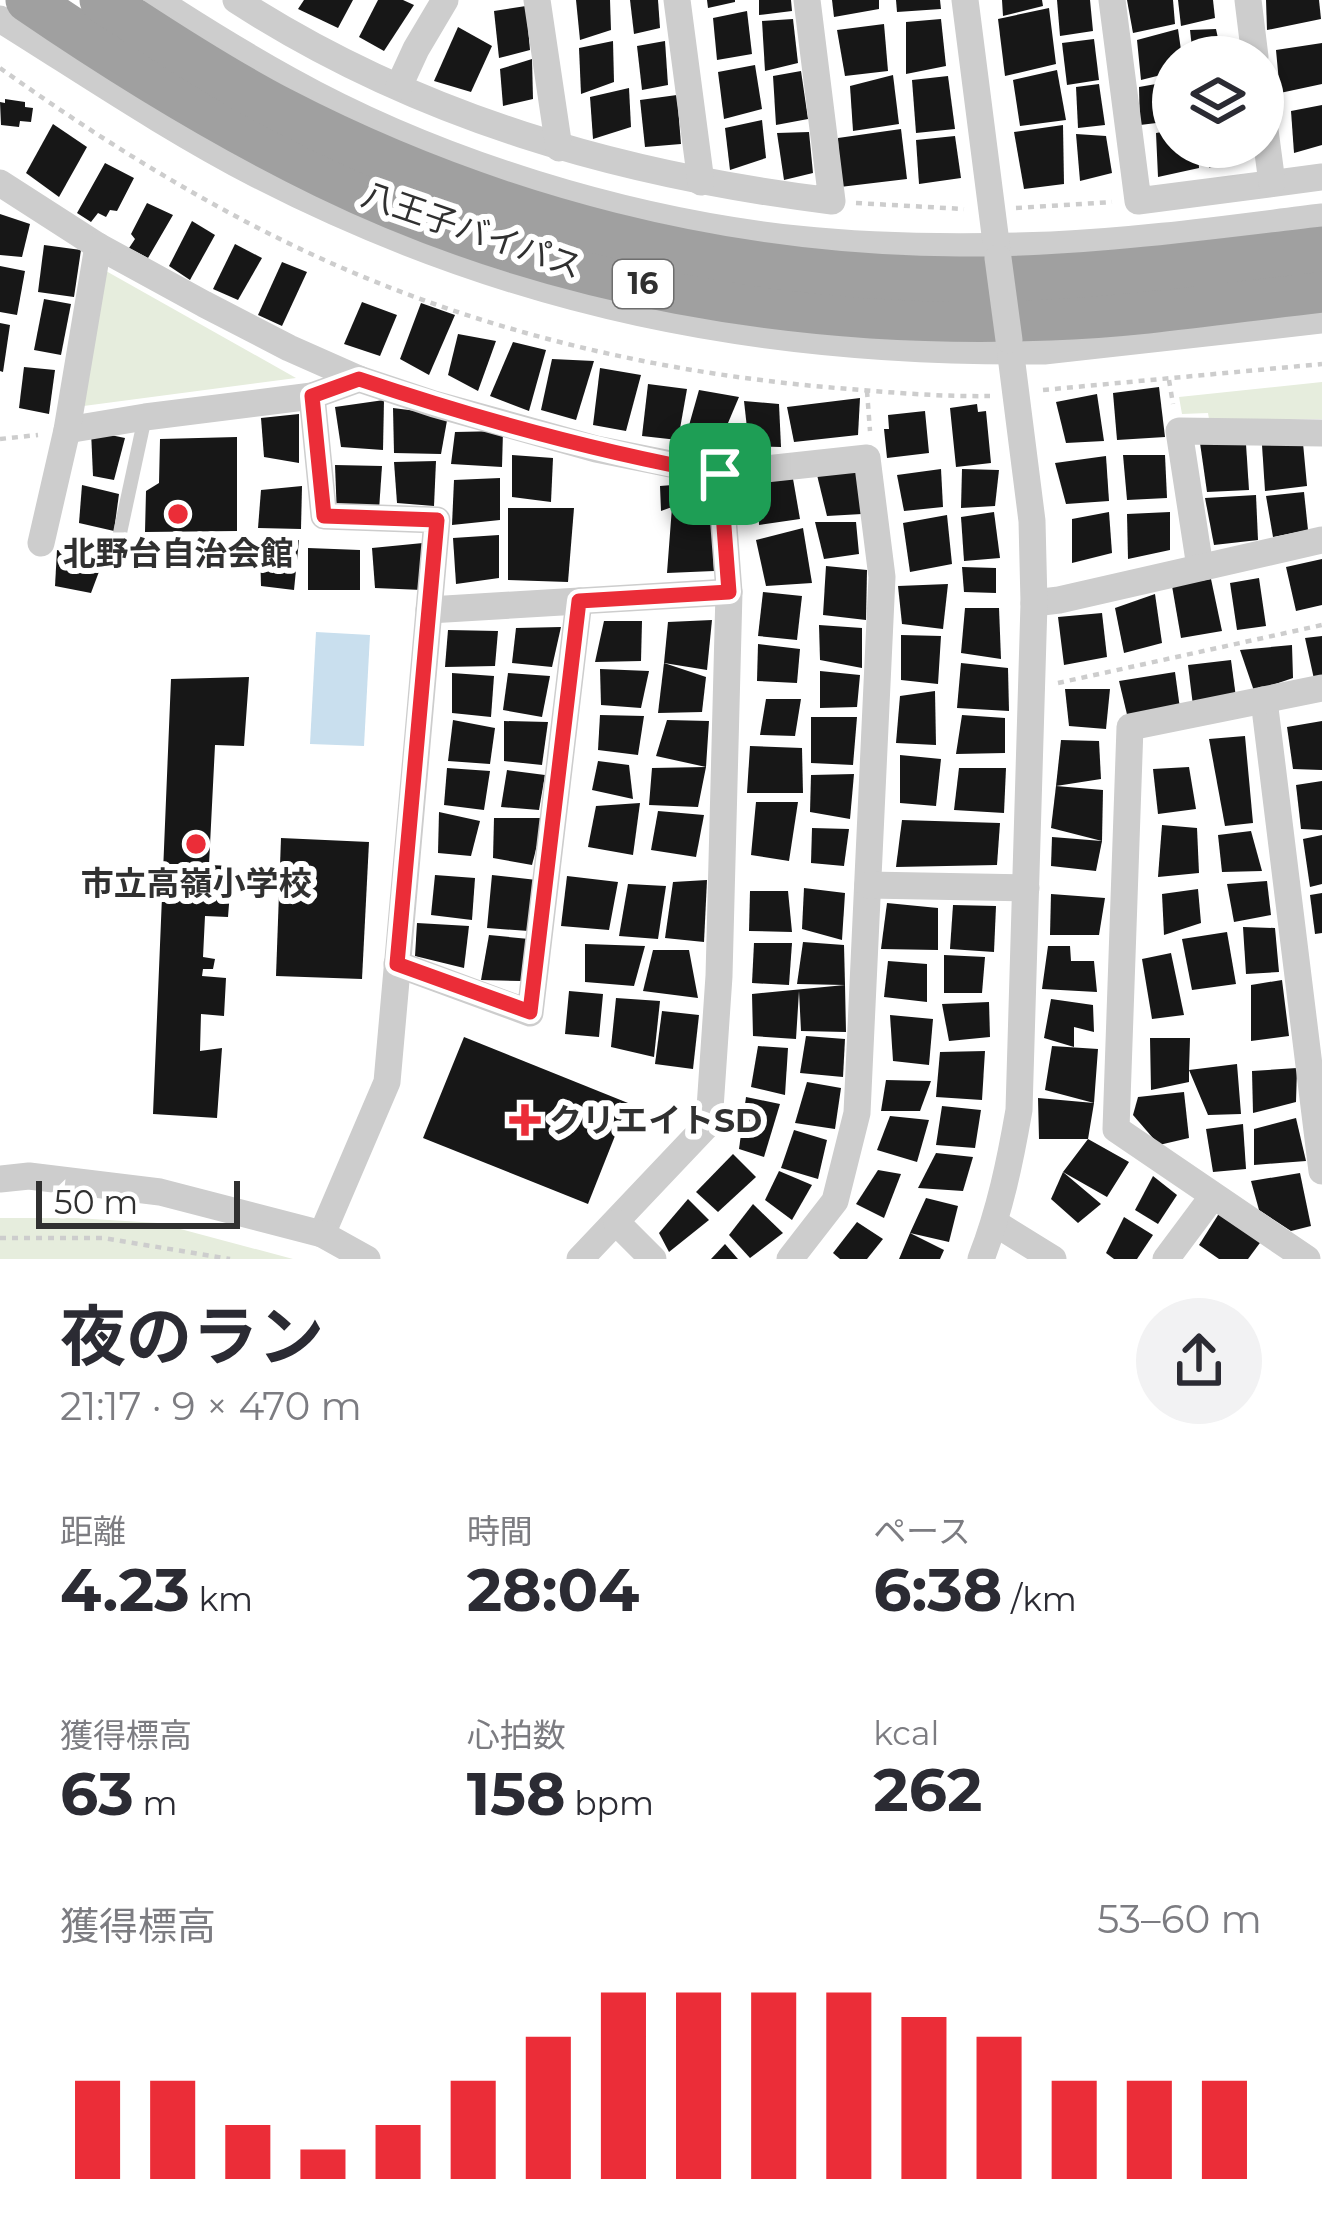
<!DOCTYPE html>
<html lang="ja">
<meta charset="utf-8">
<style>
:root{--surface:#fff;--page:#f2f2f3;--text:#2b2b33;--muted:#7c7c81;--accent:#eb2d38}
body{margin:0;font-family:Montserrat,"Noto Sans JP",sans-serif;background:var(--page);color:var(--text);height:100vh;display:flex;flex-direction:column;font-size:45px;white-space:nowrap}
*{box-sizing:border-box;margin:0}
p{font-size:39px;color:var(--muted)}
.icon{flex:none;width:66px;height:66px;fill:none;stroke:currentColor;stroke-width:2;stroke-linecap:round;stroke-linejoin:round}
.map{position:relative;height:1259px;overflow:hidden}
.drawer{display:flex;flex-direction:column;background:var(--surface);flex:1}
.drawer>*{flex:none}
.tools{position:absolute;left:1152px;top:36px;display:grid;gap:24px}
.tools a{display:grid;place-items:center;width:132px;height:132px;border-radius:50%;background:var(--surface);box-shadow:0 3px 9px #0004;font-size:60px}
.scale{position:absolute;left:36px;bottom:30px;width:204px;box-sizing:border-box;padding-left:12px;border:6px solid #303030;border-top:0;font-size:33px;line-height:42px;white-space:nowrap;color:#303030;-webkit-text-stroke:9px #fff;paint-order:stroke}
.pin{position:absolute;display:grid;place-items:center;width:102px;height:102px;color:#fff;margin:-51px;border-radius:24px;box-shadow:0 6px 18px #0006}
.round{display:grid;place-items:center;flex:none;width:126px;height:126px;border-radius:63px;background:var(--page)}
.head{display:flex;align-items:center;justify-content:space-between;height:204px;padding:0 60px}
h1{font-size:66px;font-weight:700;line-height:90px}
.metrics{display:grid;grid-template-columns:repeat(3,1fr);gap:18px;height:204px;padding:12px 60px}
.metrics div{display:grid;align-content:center}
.metrics b{font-size:60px;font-weight:700}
.metrics small{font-size:33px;font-weight:400}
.metrics p{font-size:33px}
.chart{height:336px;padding:24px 60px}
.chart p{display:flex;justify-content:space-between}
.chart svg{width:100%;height:216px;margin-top:12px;stroke:var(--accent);stroke-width:6}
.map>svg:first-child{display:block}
</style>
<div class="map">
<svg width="1322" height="1259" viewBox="0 0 1322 1259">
<rect width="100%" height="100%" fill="#fff"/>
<g fill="#e6eddd">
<polygon points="106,271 296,378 76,407"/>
<polygon points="1322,382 1322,419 1209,419 1208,413 1182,414 1179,397"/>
<polygon points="0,1218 76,1218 158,1223 293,1259 0,1259"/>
</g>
<polygon fill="#c9dfee" points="316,632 370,635 364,746 310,744"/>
<g fill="#171717">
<polygon points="304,0 353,0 338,28 298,9"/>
<polygon points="378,0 403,0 414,5 384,51 359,37"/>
<polygon points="576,0 610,0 611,30 580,40"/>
<polygon points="630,0 658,0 660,28 634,34"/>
<polygon points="707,0 735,0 735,2 708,8"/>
<polygon points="759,0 791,0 792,11 759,15"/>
<polygon points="832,0 879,0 879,9 834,17"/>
<polygon points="896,0 940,0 941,9 897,12"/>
<polygon points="1002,0 1042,0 1043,6 1003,16"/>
<polygon points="1057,0 1090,0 1093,31 1060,36"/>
<polygon points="1127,0 1173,0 1175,24 1133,33"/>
<polygon points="1178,0 1213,0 1215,18 1181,26"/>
<polygon points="1266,0 1319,0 1321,19 1267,30"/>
<polygon points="526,6 530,50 499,58 494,11"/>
<polygon points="1049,8 1056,64 1005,76 998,19"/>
<polygon points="747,11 752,54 717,60 713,18"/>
<polygon points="793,19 798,63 765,71 762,21"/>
<polygon points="941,19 946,66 906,74 906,22"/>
<polygon points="884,24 888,71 845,76 837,30"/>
<polygon points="458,27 492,46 471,92 434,81"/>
<polygon points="1178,29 1182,57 1173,57 1173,72 1141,80 1137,40"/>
<polygon points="1216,29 1222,57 1193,57 1190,30"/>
<polygon points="1094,39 1099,80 1067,85 1062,43"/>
<polygon points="613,41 614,82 581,94 579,48"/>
<polygon points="665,41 668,85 642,90 637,46"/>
<polygon points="1322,43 1322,84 1280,93 1276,50"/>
<polygon points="532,59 533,99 503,106 500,69"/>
<polygon points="755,65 762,109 724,119 718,72"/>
<polygon points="1057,70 1066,120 1020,126 1013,80"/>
<polygon points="801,71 808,119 776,125 773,76"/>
<polygon points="893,75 899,124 853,131 850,86"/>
<polygon points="948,76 955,129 916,133 912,80"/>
<polygon points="1173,81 1173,121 1140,125 1139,87"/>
<polygon points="1099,84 1105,125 1078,128 1076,87"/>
<polygon points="629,88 631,127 593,139 590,97"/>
<polygon points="677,95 681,144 645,147 640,100"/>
<polygon points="5,99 25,102 25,107 33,108 31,122 20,121 19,127 1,125 0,102 5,103"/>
<polygon points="1322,105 1322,145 1294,153 1291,111"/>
<polygon points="762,120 766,158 730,170 725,128"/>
<polygon points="53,124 87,147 59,197 26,173"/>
<polygon points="1063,125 1064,184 1024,189 1014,132"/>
<polygon points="901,129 907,179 840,187 838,138"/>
<polygon points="1173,130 1173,147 1198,147 1199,168 1158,177 1156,133"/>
<polygon points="809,132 813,173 784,180 777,133"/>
<polygon points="1076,134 1106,136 1112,173 1080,181"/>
<polygon points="955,136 961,178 919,184 916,140"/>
<polygon points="1208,147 1236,147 1241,163 1209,168"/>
<polygon points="105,163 134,178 117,211 110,210 106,217 98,213 91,222 77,213"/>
<polygon points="147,203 173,215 148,258 129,248 135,239 131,234"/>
<polygon points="0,214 30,224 22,257 0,255"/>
<polygon points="192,221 215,235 190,280 169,266"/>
<polygon points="235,244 262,258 238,300 213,289"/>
<polygon points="44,245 81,250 74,297 38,292"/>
<polygon points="282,262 307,272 282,326 258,315"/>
<polygon points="0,266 25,271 17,315 0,312"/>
<polygon points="44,299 71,304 61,355 34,350"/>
<polygon points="362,302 397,315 380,356 344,344"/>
<polygon points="421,303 455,315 429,375 400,359"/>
<polygon points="0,323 10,325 3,372 0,371"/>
<polygon points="458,334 496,341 478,391 448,375"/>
<polygon points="513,342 546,350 529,411 490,396"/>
<polygon points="552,359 594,361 576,420 541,410"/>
<polygon points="24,367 55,370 49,414 19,408"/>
<polygon points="600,368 641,375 626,431 593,425"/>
<polygon points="648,384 687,389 678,440 642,436"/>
<polygon points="1159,387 1165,437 1117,440 1113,393"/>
<polygon points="699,390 739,397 717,449 684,443"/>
<polygon points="1097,394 1104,441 1066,443 1056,402"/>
<polygon points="860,398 858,435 794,442 787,407"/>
<polygon points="384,400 383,450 341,447 335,407"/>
<polygon points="744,401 779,404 781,447 749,446"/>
<polygon points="977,404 978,412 986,411 991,463 956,467 950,408"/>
<polygon points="393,408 448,415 441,454 394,453"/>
<polygon points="925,411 929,453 887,458 884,429 889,429 888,415"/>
<polygon points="299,414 299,463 264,457 261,418"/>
<polygon points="91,431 125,438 114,480 93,476"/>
<polygon points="503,431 502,467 451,464 455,432"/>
<polygon points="237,437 237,531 145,532 146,491 159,483 160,439"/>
<polygon points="1200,443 1246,444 1249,490 1207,492"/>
<polygon points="1303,443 1307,486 1265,491 1262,445"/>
<polygon points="512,455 553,458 551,502 512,497"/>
<polygon points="1123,455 1165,455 1167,498 1127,500"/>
<polygon points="1106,456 1109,501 1066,504 1055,463"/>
<polygon points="436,461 434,506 397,503 394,462"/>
<polygon points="335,465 382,466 379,510 337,516"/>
<polygon points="941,469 943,507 904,511 897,475"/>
<polygon points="962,469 999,470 995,506 961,508"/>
<polygon points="859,471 862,514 827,516 817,475"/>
<polygon points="792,473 800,519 759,525 758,474"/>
<polygon points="500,478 500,520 452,525 454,480"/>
<polygon points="710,482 714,571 667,573 672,507 661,511 660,486"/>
<polygon points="82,485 119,494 114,531 79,523"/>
<polygon points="302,486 301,529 258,528 261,490"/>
<polygon points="1304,492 1308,530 1273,537 1266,496"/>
<polygon points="1256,495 1258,540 1214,545 1205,498"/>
<polygon points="508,508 574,508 568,582 508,580"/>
<polygon points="994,512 1000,558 964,561 961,517"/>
<polygon points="1109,512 1112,553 1072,563 1072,519"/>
<polygon points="1170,512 1170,550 1128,559 1127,514"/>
<polygon points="947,515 952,564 910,572 903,523"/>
<polygon points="815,522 856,522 859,554 824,559"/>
<polygon points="803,528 812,583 766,586 756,540"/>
<polygon points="499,535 499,578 456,584 453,538"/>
<polygon points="299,540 294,590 261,586 260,549"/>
<polygon points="423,543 422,590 375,588 372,548"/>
<polygon points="308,548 360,550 360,590 308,590"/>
<polygon points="57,550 103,561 91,593 55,586"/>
<polygon points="1322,559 1322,605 1296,611 1286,567"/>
<polygon points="826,566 867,570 866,620 823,615"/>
<polygon points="962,567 996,568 996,593 964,592"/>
<polygon points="1259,578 1266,626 1237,630 1230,583"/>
<polygon points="1211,579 1222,631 1181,638 1172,586"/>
<polygon points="948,584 943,629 902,624 898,586"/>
<polygon points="763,592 802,596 797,640 758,636"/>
<polygon points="1155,594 1162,643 1124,653 1115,608"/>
<polygon points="965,608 999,608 1001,659 961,653"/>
<polygon points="1102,613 1107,657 1064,665 1058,617"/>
<polygon points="712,620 707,670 664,663 668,622"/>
<polygon points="604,621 642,621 641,661 595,662"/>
<polygon points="819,625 862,628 862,668 820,660"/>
<polygon points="561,627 552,667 512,663 516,628"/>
<polygon points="448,630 498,631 495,666 445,667"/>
<polygon points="901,635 941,636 938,684 901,680"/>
<polygon points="1322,636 1322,677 1314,679 1305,638"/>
<polygon points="758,644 800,649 797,683 757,681"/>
<polygon points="1292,645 1293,678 1254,691 1240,650"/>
<polygon points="1231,660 1237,705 1194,714 1188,665"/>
<polygon points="664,663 706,677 702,712 658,713"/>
<polygon points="961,663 1008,668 1009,711 957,708"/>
<polygon points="600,669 649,671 641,708 601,705"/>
<polygon points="820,671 860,675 857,707 820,708"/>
<polygon points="1175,672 1181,716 1130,727 1119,681"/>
<polygon points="452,673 494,676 491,717 452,713"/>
<polygon points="508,673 550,676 542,717 503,710"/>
<polygon points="249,677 244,746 215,745 209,865 232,866 228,917 205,916 203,957 215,959 213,969 203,969 202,976 226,978 224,1016 201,1014 200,1051 222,1048 217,1118 153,1114 171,679"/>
<polygon points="1065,689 1110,689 1106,729 1069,726"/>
<polygon points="935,691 936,745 896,743 900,696"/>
<polygon points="766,699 801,699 795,736 760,735"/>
<polygon points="600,715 644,716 638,755 598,750"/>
<polygon points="962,715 1005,718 1005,753 956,754"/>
<polygon points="811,717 857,717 853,765 811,763"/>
<polygon points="453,720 495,728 490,764 448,761"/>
<polygon points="667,720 709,721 706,767 698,807 649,805 652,768 706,767 656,756"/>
<polygon points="504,721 548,722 542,765 504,761"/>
<polygon points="1322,721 1322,770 1293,769 1287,727"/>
<polygon points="1245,736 1253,823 1225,826 1209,739"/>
<polygon points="1061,740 1099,741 1101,779 1056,786"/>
<polygon points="750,746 802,748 803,793 747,793"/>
<polygon points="900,755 941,759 936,806 900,803"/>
<polygon points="598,761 629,765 633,799 592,790"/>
<polygon points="1189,767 1196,809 1158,814 1153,769"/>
<polygon points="447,768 490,771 484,810 444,805"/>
<polygon points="959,768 1006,768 1004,813 954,810"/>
<polygon points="507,770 545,775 539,810 501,807"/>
<polygon points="854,774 850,819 810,812 811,775"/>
<polygon points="1322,781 1322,830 1301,829 1296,785"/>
<polygon points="1056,786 1103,790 1102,841 1051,828"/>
<polygon points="756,802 798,802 789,861 751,855"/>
<polygon points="640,803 633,855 588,847 596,806"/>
<polygon points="658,811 704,815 696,857 651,850"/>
<polygon points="439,812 480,821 471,856 438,853"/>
<polygon points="494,818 544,818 532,865 493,858"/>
<polygon points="902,820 1000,823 997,865 896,867"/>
<polygon points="1162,825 1197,828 1199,873 1158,877"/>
<polygon points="812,828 849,829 844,866 811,863"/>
<polygon points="1251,831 1262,871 1222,872 1218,835"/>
<polygon points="1322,835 1322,884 1310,887 1303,839"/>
<polygon points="1052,837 1102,841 1096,871 1051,866"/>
<polygon points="281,838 369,842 362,979 276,976"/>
<polygon points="435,875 475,878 472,920 431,915"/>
<polygon points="492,875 537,880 529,931 487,928"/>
<polygon points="567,876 618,882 609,930 561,926"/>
<polygon points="707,880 704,942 665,938 673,882"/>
<polygon points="1267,881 1271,915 1234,922 1227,884"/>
<polygon points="628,884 666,886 658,939 619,936"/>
<polygon points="804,888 845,893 842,940 802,929"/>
<polygon points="1198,889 1201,923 1164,935 1162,894"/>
<polygon points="750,891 788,891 792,932 749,931"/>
<polygon points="1322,893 1322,933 1315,934 1310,895"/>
<polygon points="1051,894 1105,898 1099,935 1050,935"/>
<polygon points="887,903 938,908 938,950 881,949"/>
<polygon points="953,905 996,906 994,952 950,949"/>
<polygon points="417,923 469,926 464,968 415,956"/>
<polygon points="1243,927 1275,928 1279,972 1246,974"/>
<polygon points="1227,932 1236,984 1192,990 1182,939"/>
<polygon points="489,935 529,939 522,981 481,980"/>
<polygon points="803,942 844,945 845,985 797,984"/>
<polygon points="754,943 792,943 789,985 752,983"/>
<polygon points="585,944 645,946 634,986 585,982"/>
<polygon points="1048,946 1070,946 1071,961 1094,961 1097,992 1042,989"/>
<polygon points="653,950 689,950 698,998 643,991"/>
<polygon points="1171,953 1184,1015 1152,1019 1142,959"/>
<polygon points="944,955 985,957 982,993 944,993"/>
<polygon points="888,961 927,964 927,1002 884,997"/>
<polygon points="1282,980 1289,1036 1251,1041 1251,985"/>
<polygon points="845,985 846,1032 801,1031 799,991 796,1039 753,1036 752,994"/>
<polygon points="569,991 603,994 599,1037 565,1034"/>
<polygon points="616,998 660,1001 654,1057 611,1047"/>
<polygon points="1051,999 1093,1005 1094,1032 1074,1027 1074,1047 1044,1038"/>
<polygon points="989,1002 990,1037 949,1041 942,1004"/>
<polygon points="662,1011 699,1015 693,1069 655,1064"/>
<polygon points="890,1015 933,1019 929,1065 893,1061"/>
<polygon points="806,1036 845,1039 843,1077 800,1073"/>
<polygon points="464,1037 628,1103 588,1204 423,1138"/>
<polygon points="1150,1038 1190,1038 1189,1070 1237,1064 1241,1114 1208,1115 1189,1070 1189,1082 1151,1090"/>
<polygon points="758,1046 788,1048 785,1095 751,1087"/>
<polygon points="1052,1046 1098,1049 1094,1103 1088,1139 1129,1162 1107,1197 1063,1172 1088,1139 1039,1139 1038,1098 1094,1103 1045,1090"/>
<polygon points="985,1051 982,1100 936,1097 940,1052"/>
<polygon points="1297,1068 1296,1102 1253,1113 1252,1071"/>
<polygon points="886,1080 931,1081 920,1111 881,1111"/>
<polygon points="807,1082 841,1088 835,1129 795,1123"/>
<polygon points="1184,1092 1189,1138 1159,1145 1133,1115 1138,1097"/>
<polygon points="746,1097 780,1104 764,1157 739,1149"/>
<polygon points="942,1106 981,1110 975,1148 936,1145"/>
<polygon points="890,1116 929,1120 917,1162 877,1150"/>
<polygon points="1296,1118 1306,1161 1254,1165 1254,1129"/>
<polygon points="1243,1124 1246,1169 1213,1172 1206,1129"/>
<polygon points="794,1130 827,1140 818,1179 781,1168"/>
<polygon points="936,1153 973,1157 963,1191 918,1188"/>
<polygon points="733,1154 756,1177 718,1212 696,1192"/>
<polygon points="878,1170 901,1174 884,1218 856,1204"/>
<polygon points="779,1171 812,1185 792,1220 765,1200"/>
<polygon points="1063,1172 1101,1204 1078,1223 1051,1199"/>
<polygon points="1300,1173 1311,1226 1291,1231 1259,1210 1251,1181"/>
<polygon points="1153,1176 1177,1195 1158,1224 1135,1210"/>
<polygon points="926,1198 958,1206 949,1242 910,1233 944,1250 940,1259 899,1259 910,1233"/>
<polygon points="688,1199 709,1220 669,1252 659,1233"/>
<polygon points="753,1204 783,1233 750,1258 729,1235"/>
<polygon points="1225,1204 1268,1232 1248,1259 1219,1259 1199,1245"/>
<polygon points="1124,1217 1153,1235 1137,1259 1114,1259 1106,1253"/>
<polygon points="857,1222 883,1239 867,1259 840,1259 833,1253"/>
<polygon points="725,1244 738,1259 711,1259"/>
</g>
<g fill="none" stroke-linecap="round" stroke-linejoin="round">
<g stroke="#cdcdcd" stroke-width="4.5" stroke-dasharray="6 6" stroke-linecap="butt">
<path d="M 0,68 C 119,153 250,233 386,286 C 531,343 682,375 836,388 C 887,392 940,397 990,396"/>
<polyline points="856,203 964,209"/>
<polyline points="1016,208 1112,202"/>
<polyline points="1169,380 1173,404"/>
<polyline points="1043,390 1322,364"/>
<polyline points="867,391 870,431"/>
<polyline points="0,439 38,435"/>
<polyline points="1058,683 1322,625"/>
<polyline points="0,1238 103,1238 230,1259"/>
</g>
<polyline stroke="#cdcdcd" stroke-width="14" points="120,533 145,417"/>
<g stroke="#cdcdcd" stroke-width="27">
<path d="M 157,0 C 200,28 244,55 289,80 C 438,163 628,221 797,239 C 881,248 967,248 1051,245 C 1142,241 1232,228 1322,217"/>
<path d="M 236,0 C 417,117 620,175 832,201 L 807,0"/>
<polyline points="537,0 559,148"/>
<polyline points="677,0 701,182"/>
<polyline points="965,0 998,258"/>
<polyline points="1112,0 1138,201 1322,177"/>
<polyline points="1248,0 1255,57"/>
<path d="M 0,19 C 85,72 169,129 258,175 C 511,305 761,354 1044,351 L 1322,320"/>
<polyline points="399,86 416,49 445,0"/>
<polyline points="1263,115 1272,183"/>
<polyline points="0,183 98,246 204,304 289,348 359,379 434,404 596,449 720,474 729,592 719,976 709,1123 580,1259"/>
<polyline points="312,396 324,516 437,520 387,1082 322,1234"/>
<polyline points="67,430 145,417 312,396 359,379"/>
<polyline points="720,474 867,458 882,577 857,1113 835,1201 790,1259"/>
<polyline points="41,543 67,430 98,246"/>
<polyline points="1200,567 1179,431 1322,433"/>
<polyline points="1034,603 1059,600 1322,540"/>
<polyline points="429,610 729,592"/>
<polyline points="1264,700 1322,1171"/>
<polyline points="868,885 1026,888"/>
<polyline points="397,964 530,1013 579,601"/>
<polyline points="0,1179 29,1176 160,1192 322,1234 367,1259"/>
<polyline points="617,1223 653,1259"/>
<polyline points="995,1223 1053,1259"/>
<path d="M 981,1259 C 1000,1210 1010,1162 1019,1110 L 1034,603 L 1032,521 L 1009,340"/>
<polyline points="1166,1259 1213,1196"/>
<polyline points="1307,1259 1116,1129 1130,727 1322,688"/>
</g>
<g stroke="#a0a0a0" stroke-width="45">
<path d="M 28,0 C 123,65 222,126 325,176 C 549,285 803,328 1050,318 C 1141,315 1232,300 1322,290"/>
<path d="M 102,0 C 159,38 219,77 280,109 C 490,218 724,278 960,279 C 1082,280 1202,263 1322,249"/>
</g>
<polyline stroke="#cdcdcd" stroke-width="27" points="998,258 1009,340"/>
</g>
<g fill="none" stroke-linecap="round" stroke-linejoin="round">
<g stroke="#fff" stroke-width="24">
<path id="route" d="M 359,379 C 478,419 597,452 720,474 L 729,592 L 579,601 L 530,1012 L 397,964 L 437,520 L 324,516 L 312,396 Z"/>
</g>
<use href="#route" stroke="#eb2d38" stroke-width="15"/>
</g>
<g fill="#eb2d38" stroke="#fff" stroke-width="4.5">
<circle cx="178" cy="514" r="12"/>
<circle cx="196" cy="844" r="12"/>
<path d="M519 1102h12v12h12v12h-12v12h-12v-12h-12v-12h12z"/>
</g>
<g text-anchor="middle" stroke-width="12" stroke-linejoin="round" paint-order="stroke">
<rect fill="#fff" stroke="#6e6e6e" stroke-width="3" x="613" y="260" width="60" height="48" rx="9"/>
<g font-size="30" font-weight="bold" fill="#303030">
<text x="643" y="294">16</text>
</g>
<g font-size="33" fill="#303030" stroke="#fff">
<text transform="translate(472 230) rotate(19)" y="12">八王子バイパス</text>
</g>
<g font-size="33" font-weight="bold" fill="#303030" stroke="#fff">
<text x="178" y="565">北野台自治会館</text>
<text x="196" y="895">市立高嶺小学校</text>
<text x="549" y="1132" text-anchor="start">クリエイトSD</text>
</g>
</g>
</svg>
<div class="tools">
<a><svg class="icon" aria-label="layers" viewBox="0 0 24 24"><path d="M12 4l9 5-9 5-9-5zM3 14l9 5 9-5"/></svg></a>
</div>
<div class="scale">50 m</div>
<div class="pin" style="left:720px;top:474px;background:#1e9e55"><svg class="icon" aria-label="arrive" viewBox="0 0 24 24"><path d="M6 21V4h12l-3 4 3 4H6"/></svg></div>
</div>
<section class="drawer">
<div class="head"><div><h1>夜のラン</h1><p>21:17 · 9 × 470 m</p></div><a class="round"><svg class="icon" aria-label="share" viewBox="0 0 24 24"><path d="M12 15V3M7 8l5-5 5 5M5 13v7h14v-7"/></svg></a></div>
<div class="metrics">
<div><p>距離</p><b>4.23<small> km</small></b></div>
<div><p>時間</p><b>28:04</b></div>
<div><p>ペース</p><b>6:38<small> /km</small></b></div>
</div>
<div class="metrics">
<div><p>獲得標高</p><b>63<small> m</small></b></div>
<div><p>心拍数</p><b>158<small> bpm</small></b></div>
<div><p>kcal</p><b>262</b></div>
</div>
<div class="chart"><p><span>獲得標高</span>53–60 m</p>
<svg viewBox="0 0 160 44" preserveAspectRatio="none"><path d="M5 44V24M15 44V24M25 44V33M35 44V38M45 44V33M55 44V24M65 44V15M75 44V6M85 44V6M95 44V6M105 44V6M115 44V11M125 44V15M135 44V24M145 44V24M155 44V24"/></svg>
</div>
</section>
